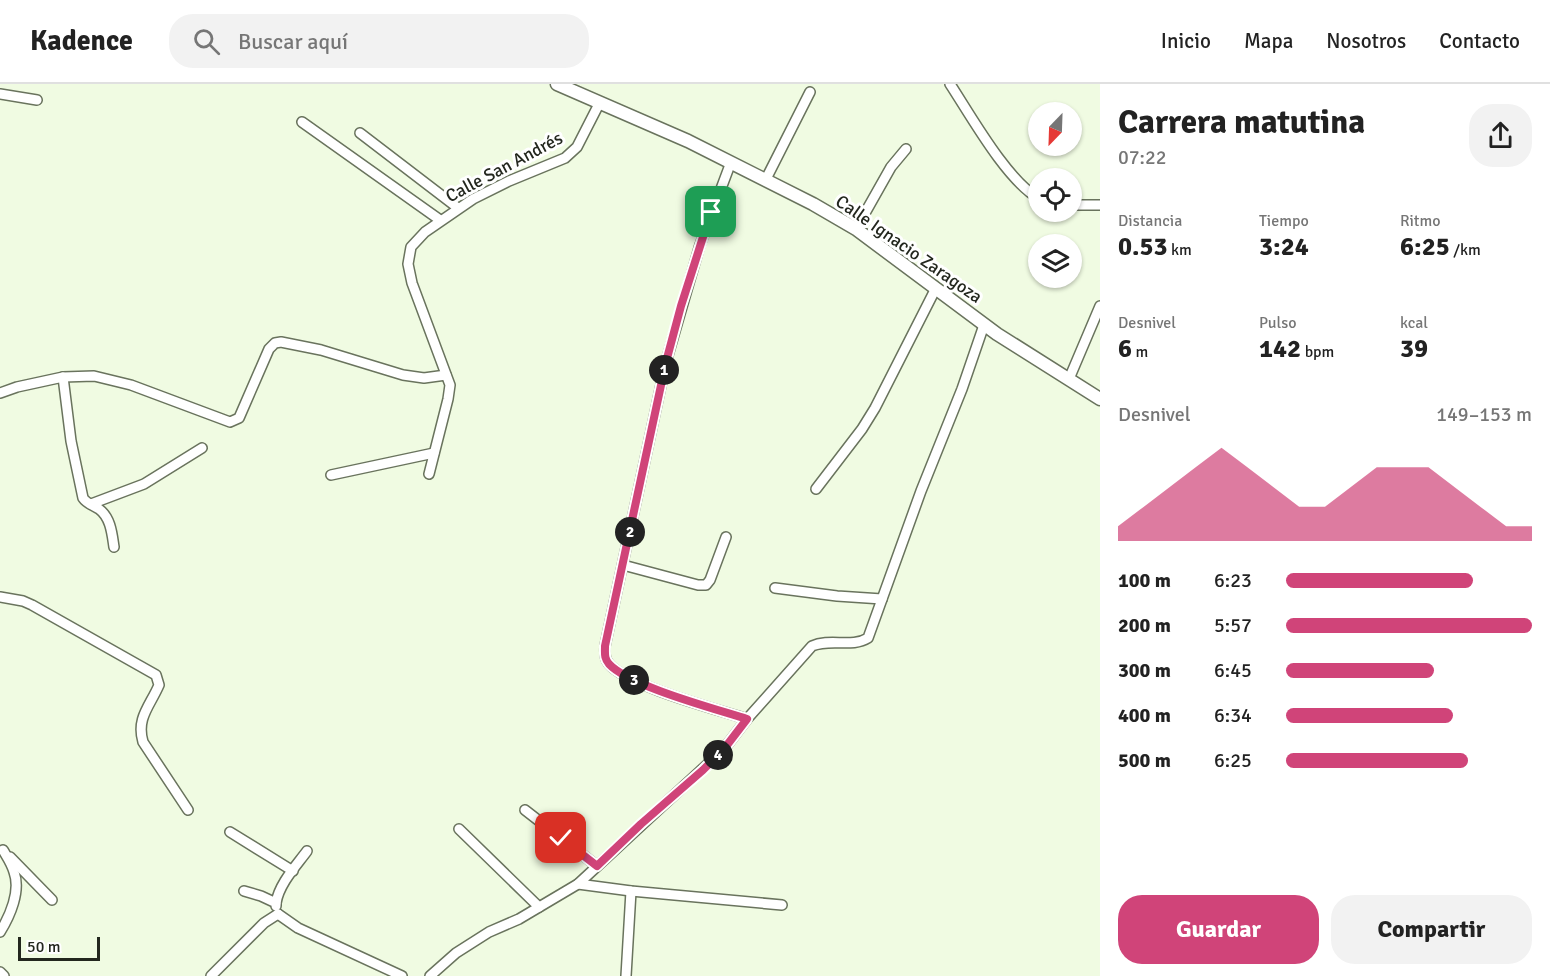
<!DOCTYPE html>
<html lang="es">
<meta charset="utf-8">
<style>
:root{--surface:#fff;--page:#f2f2f2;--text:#222;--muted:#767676;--line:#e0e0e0;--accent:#d04479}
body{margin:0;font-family:Signika,sans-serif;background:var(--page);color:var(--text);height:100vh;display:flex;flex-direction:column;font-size:22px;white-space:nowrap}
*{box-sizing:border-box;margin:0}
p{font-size:20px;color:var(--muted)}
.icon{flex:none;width:33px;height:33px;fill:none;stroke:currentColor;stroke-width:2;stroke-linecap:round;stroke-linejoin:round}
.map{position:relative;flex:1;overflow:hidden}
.drawer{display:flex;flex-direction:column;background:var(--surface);width:450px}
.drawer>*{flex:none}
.needle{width:39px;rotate:203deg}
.controls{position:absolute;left:1028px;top:18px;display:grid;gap:12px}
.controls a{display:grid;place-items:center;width:54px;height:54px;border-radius:50%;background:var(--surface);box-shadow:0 2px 4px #0004;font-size:30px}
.scale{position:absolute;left:18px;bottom:15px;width:82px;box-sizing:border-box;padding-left:6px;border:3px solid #23271e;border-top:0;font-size:16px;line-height:21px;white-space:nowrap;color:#23271e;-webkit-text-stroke:4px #fff;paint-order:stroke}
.pin{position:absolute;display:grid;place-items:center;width:51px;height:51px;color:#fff;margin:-26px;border-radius:12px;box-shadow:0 3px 9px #0006}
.km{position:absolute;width:30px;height:30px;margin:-15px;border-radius:50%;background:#222;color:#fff;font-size:16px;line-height:30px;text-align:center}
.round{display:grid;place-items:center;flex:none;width:63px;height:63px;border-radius:24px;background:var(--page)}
.summary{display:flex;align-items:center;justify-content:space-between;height:102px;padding:0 18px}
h1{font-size:33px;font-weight:700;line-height:45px}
.stats{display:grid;grid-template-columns:repeat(3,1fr);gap:9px;height:102px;padding:6px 18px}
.stats div{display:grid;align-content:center}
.stats b{font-size:26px;font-weight:700}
.stats small{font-size:16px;font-weight:400}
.stats p{font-size:16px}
.chart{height:168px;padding:12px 18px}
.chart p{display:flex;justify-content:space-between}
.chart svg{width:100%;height:108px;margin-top:6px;fill:var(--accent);opacity:.7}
.primary-button{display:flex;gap:12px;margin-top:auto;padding:12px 18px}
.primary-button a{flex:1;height:69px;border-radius:24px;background:var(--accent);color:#fff;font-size:24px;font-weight:700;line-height:69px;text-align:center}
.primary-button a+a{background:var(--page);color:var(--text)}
ul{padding:0 18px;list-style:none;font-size:20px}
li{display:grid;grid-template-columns:96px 72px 1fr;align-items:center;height:45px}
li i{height:15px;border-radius:8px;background:var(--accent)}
header{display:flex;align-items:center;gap:36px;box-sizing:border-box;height:84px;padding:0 30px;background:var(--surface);border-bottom:2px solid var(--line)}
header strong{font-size:28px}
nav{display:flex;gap:33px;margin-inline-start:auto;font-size:21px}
.search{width:420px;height:54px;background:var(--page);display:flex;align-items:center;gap:15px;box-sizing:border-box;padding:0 21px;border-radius:24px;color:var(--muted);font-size:22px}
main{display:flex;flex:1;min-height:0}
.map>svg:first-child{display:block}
</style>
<header>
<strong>Kadence</strong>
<div class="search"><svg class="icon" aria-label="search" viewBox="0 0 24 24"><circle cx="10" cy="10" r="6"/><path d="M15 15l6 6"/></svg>Buscar aquí</div>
<nav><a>Inicio</a><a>Mapa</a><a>Nosotros</a><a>Contacto</a></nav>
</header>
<main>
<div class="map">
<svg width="1100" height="892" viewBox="0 0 1100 892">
<rect width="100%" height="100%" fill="#f0fbe2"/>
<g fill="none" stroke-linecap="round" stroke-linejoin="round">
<g stroke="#69735d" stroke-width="12">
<g id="minor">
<path d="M 950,0 C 971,32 1006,95 1038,114"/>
<polyline points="0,10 37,16"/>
<polyline points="302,38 440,136"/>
<polyline points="360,49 458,124"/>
<path d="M 731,78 L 700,161 L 666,278 L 605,562 C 605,569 604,574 609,580 C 628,602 716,625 747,635"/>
<polyline points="766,95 810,8"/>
<polyline points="1071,121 1100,121"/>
<polyline points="856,145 891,83 906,65"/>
<path d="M 63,293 L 71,357 L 83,414 C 87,420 93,421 99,425 C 111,434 112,450 114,463"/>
<polyline points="1069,295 1100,222"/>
<polyline points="0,309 17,303 63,293 94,292 131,301 230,338 239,334 269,265 275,259 281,258 321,266 403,291 424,294 446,291"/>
<polyline points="429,390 448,315 450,301 412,199 408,180 411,163 425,148 473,115 509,97 565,74 577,63 600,18"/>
<polyline points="331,391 434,369"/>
<polyline points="816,405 862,345 875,324 936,204"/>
<polyline points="91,420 144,400 202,364"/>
<polyline points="623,481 698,501 706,501 710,496 726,453"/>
<polyline points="775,504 837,512 882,515"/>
<path d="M 0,513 L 23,517 L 32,521 L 156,591 L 159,601 C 150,622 136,634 143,658 L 188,726"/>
<polyline points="525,726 597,782"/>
<polyline points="459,745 539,823"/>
<polyline points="230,748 293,787"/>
<polyline points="10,773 52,816"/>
<polyline points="578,800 631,807 782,821"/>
<polyline points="244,807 261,812 276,819 276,822"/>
<path d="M 276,819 C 279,800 296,782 307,767"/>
<polyline points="278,830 298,844 402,892"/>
<path d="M 0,848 C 10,832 21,807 14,788 C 12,780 7,773 3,766"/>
<polyline points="0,888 4,892"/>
<polyline points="211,892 264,839 278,830"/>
<path d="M 430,892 L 456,869 L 489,848 L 519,835 L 578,800 L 724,665 L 747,635 L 812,562 C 830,554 852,564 868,554 L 921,407 L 962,305 L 984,241"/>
<polyline points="626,892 631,807"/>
</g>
</g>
<g stroke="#69735d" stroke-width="15">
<polyline id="tertiary" points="557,0 688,57 813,120 856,145 997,250 1100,315"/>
</g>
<use href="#minor" stroke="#fff" stroke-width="9"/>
<use href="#tertiary" stroke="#fff" stroke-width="12"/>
</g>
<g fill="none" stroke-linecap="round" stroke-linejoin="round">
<g stroke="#fff" stroke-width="12">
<path id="route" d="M 561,754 L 597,782 L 641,740 L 703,686 L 724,665 L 747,635 C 716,625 629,602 609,580 C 604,574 605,570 605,562 L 666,278 L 681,222 L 711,128"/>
</g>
<use href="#route" stroke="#d04479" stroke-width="8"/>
</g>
<g text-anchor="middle" stroke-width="6" stroke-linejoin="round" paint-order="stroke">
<g font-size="18" fill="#23271e" stroke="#fff">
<text transform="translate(504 83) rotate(-28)" y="6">Calle San Andrés</text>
<text transform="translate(909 165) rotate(35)" y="6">Calle Ignacio Zaragoza</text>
</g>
</g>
</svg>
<div class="controls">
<a><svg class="needle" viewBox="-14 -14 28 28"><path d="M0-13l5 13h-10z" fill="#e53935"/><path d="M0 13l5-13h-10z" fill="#767676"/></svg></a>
<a><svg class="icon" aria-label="locate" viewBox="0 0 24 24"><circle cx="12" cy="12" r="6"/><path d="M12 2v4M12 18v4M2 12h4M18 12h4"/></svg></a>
<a><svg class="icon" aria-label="layers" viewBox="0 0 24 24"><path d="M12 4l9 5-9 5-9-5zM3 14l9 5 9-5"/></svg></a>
</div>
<div class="scale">50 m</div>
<div class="pin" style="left:711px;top:128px;background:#1e9e55"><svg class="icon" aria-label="arrive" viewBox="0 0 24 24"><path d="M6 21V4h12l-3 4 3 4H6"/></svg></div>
<div class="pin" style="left:561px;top:754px;background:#d93025"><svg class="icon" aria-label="check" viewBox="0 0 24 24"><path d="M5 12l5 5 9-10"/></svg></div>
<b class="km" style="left:664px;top:286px">1</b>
<b class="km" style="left:630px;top:448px">2</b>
<b class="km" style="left:634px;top:596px">3</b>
<b class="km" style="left:718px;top:671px">4</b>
</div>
<section class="drawer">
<div class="summary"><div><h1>Carrera matutina</h1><p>07:22</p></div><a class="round"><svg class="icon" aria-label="share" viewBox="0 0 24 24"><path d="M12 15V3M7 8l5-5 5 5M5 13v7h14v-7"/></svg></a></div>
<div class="stats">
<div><p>Distancia</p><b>0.53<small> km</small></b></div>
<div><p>Tiempo</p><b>3:24</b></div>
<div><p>Ritmo</p><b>6:25<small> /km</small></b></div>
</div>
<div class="stats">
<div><p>Desnivel</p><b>6<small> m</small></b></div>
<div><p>Pulso</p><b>142<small> bpm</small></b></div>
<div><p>kcal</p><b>39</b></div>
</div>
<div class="chart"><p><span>Desnivel</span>149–153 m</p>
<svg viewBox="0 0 160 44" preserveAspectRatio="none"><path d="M0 44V38L10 30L20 22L30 14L40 6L50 14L60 22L70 30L80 30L90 22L100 14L110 14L120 14L130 22L140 30L150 38L160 38V44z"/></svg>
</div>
<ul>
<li><b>100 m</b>6:23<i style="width:76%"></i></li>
<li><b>200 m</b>5:57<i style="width:100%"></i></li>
<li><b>300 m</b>6:45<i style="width:60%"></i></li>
<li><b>400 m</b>6:34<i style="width:68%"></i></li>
<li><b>500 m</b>6:25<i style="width:74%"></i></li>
</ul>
<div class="primary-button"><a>Guardar</a><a>Compartir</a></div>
</section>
</main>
